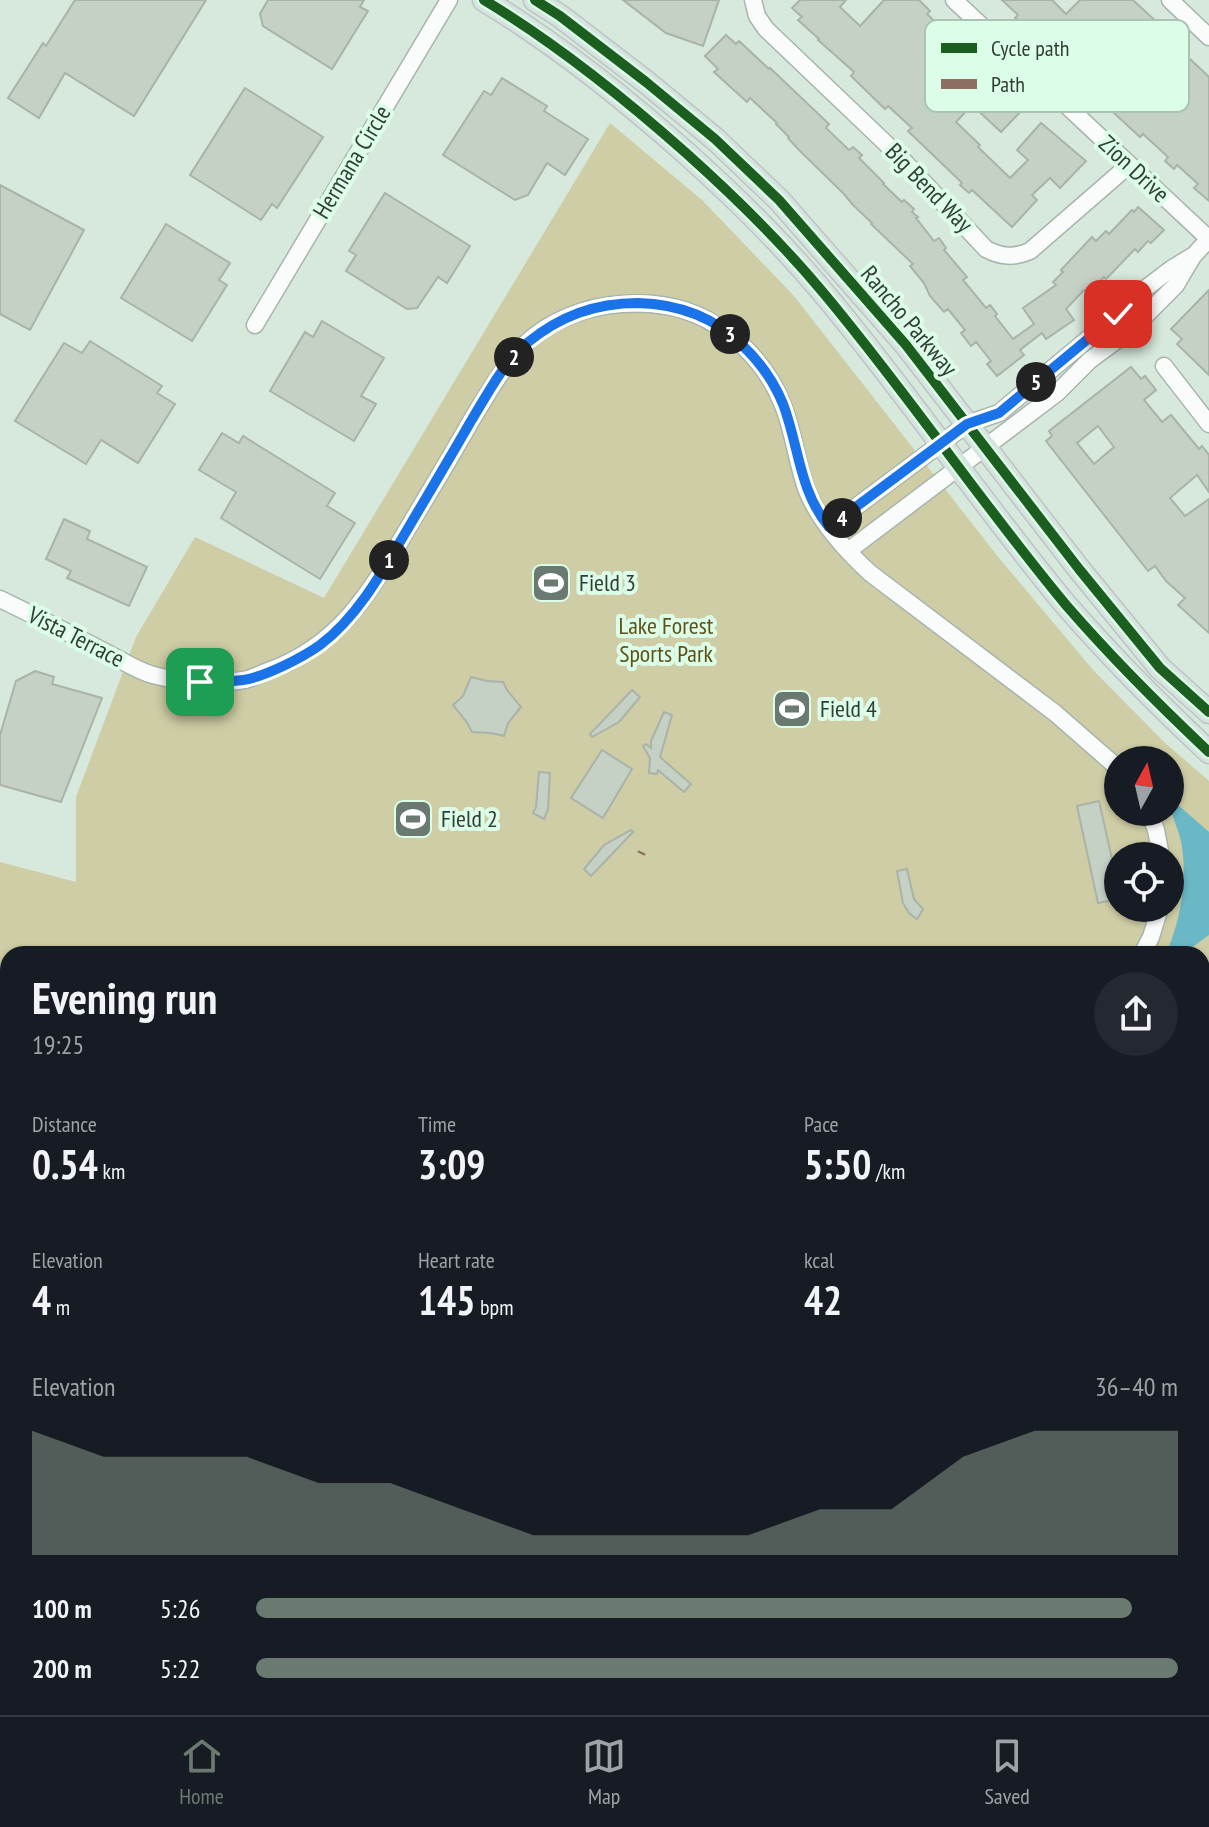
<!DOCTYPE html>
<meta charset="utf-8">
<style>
:root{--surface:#171b24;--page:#242831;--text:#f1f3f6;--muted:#9ea1a6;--line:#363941;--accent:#6b7a70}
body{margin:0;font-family:"PT Sans Narrow",sans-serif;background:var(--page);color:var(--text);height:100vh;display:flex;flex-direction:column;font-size:30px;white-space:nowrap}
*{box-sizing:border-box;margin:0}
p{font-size:26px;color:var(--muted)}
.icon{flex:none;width:44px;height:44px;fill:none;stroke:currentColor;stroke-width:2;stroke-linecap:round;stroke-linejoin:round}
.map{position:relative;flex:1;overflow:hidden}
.drawer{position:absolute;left:0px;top:946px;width:1210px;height:770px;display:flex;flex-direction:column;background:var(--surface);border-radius:24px 24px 0 0;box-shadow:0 2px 6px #0004}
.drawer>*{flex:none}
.needle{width:52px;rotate:8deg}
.tools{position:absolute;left:1104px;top:746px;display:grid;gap:16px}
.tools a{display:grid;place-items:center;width:80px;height:80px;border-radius:50%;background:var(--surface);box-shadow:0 2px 6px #0004;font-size:40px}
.pin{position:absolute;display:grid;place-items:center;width:68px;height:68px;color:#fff;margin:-34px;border-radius:16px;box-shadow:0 4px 12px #0006}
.km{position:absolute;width:40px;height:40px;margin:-20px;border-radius:50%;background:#222;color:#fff;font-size:22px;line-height:40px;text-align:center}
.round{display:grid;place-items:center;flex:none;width:84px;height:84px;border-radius:42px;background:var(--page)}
.headline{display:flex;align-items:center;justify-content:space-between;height:136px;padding:0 32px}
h1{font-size:44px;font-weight:700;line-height:60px}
.figures{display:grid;grid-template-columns:repeat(3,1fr);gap:12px;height:136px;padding:8px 32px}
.figures div{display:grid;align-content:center}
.figures b{font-size:40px;font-weight:700}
.figures small{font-size:22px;font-weight:400}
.figures p{font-size:22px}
.chart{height:224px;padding:16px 32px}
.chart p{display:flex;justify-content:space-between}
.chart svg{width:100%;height:144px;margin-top:8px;fill:var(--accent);opacity:.7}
ul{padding:0 32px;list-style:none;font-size:26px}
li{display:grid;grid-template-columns:128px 96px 1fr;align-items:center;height:60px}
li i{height:20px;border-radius:10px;background:var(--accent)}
.tab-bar{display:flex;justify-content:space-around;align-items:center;height:112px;border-top:2px solid var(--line);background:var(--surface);font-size:22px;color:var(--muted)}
.tab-bar a{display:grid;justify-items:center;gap:4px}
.tab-bar .on{color:var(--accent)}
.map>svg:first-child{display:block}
</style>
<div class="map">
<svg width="1209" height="1715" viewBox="0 0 1209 1715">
<rect width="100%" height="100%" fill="#d7e8dd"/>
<polygon fill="#cbe9d6" points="854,1708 1099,1708 1098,1715 853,1715"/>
<path fill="#cecda5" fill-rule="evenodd" d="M 610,123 L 702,200 L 794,296 L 999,558 L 1094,671 L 1164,742 L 1209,781 L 1209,1182 L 1202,1198 L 1202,954 L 8,954 L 8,1708 L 854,1708 L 853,1715 L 0,1715 L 0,862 L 76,882 L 76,797 L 136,637 L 195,537 L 324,598 ZM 1118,760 L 1170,760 L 1170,812 L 1118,812 ZM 1118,856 L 1170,856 L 1170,908 L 1118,908 Z"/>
<path fill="#6ab8c6" d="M 1170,798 L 1209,832 L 1209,935 L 1183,954 L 1166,954 C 1181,919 1188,879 1181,841 C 1177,825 1170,814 1170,798 Z"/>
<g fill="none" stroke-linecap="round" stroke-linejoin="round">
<polyline stroke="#6ab8c6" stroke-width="5" points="809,1715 815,1708"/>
</g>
<g fill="#c6d1c6" stroke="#a9b3a8" stroke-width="2" fill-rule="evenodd">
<polygon points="75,0 206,0 134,116 65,73 39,118 8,98 43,43 46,46"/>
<polygon points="268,0 364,0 360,7 368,11 332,69 263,26 260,14"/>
<polygon points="623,0 719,0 703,46 666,33"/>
<polygon points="800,0 846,0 840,7 860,26 884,0 919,0 930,11 927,14 951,37 954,34 963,42 962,43 1017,96 1015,98 1025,107 1001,132 972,105 956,122 980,145 978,147 1010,178 1028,160 1017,150 1041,123 1086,161 1060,188 1050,178 1032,195 1037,200 1012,227 972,190 969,193 960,185 962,183 957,178 908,131 912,128 888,106 885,109 851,76 854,72 818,40 819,39 798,20 802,17 792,8"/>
<polygon points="1002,0 1052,0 1066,14 1080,0 1133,0 1175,39 1172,42 1209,77 1209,201 1194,188 1198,184 1186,173 1177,165 1174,169 1165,161 1168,157 1143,134 1140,137 1114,113 1105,105 1108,102 1085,80 1082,84 1073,76 1074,74 1068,67 1049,49 1051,47 1027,25 1025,27 1015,18 1018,15"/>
<polygon points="726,35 736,44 739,41 769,69 770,68 829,124 826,128 849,150 853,147 862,155 859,158 884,183 883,184 902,202 904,200 914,209 912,212 918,217 916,218 934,241 939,238 946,248 944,250 967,277 963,280 986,308 990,305 997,314 995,316 1013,339 1034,324 1023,308 1056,285 1053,282 1063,272 1061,270 1092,237 1096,241 1106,231 1109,234 1132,210 1134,212 1138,207 1164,230 1151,243 1148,241 1138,252 1135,249 1106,279 1104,277 1088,294 1084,290 1066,309 1074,320 1046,339 1042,333 1020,350 1024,355 997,376 987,364 991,361 976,342 971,346 961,333 965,330 948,309 944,312 930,296 924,283 910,266 913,264 871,224 872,223 853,205 844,194 798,149 788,138 789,137 776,124 777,123 750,98 747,102 714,72 718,69 705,56"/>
<polygon points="502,78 547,106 544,111 588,139 565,175 547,163 528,195 515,200 443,155 484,91 491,95"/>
<polygon points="245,88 323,137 277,208 272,204 261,220 190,175"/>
<polygon points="0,185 84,230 30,330 0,314"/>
<polygon points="385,193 470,246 447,283 438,277 417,308 407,309 346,271 356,255 349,251"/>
<polygon points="166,224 230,263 219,280 227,285 192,341 121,298"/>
<polygon points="1209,290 1209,375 1177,344 1182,339 1171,329"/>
<polygon points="322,321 384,358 361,396 376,404 354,441 270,391 305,332 313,337"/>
<polygon points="90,341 162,386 157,393 175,404 138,463 101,440 86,464 15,421 64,343 82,353"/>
<path d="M 1131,367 L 1141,379 L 1145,376 L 1156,390 L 1144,400 L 1162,422 L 1171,415 L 1199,449 L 1202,446 L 1209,455 L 1209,492 L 1197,475 L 1170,498 L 1185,516 L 1209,499 L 1209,633 L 1178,605 L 1185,598 L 1166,581 L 1155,566 L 1148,571 L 1046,441 L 1052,436 L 1049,431 ZM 1098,426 L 1114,447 L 1094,464 L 1077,443 Z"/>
<polygon points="222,433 239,443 243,436 335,493 327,506 355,523 320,579 221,518 236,492 199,470"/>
<polygon points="64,519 90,531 87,539 147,567 129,606 67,578 71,571 46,559"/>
<polygon points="35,671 54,677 52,684 102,698 61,802 0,785 0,735 16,681"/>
<polygon points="471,677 487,681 503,682 507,690 521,707 508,723 504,736 491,733 472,732 466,721 453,705 463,696"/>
<polygon points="632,690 640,697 619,722 592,737 590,734"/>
<polygon points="664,712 672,715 660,757 691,784 684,792 658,770 657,774 649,773 650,758 643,746 646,744 651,748 651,741"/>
<polygon points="602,750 632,769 603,818 571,798"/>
<polygon points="539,772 550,773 548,809 544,819 533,813 536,807"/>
<polygon points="1099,801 1118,886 1118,899 1098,903 1077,806"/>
<polygon points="631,830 633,832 591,876 584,869 604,845"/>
<polygon points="907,869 914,899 923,909 917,919 909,913 903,903 897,871"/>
</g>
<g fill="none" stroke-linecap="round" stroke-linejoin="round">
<g stroke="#a8b5ad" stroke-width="19">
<g id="minor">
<path d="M 753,0 L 757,16 L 766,29 L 899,156 L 986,249 C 1001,257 1014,258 1030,251 L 1129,165"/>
<polyline points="954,0 1209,239"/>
<polyline points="1170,0 1209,37"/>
<polyline points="255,325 449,0"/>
<polyline points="1164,366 1209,424"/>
<polyline points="829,527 967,424 999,413 1118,314 1146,288 1171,269 1194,255 1209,239"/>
<polyline points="848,551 1057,393 1090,360 1132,329 1176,285 1192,258"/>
<path d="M 0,599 C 37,617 73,635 109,654 C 123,661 138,671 153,675 C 179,682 218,685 245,680 C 252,678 260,674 268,671 C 343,644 373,587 412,521 C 432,488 452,455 471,421 C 487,395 502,368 523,346 C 549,320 587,306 622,304 C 660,301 696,309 726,332 C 750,349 771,375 782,403 C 794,431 796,462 807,491 C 820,522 845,550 870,573 L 1055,713 L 1118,768"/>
<polyline points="1149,812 1156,830 1161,856"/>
<polyline points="1142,954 1151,937 1160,908"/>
<polyline points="1202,1213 1209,1215"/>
<polyline points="1202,1237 1209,1239"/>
<polyline points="1202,1542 1209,1545"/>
</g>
</g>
<g stroke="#bcc5c0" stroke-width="25">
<g id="major">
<path d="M 484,0 C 557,44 623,97 686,153 C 734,196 780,241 821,290 C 907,392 981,503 1066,605 C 1111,657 1159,705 1209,752"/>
<polyline points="535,0 560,16 646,82 715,139 779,200 906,345 1079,569 1160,668 1209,712"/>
<polyline points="1202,1277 1209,1250"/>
<polyline points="1202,1526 1209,1486"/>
<polyline points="1134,1715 1134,1708"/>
<polyline points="1184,1715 1184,1708"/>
</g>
</g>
<use href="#minor" stroke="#f9fcfa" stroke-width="16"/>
<use href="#major" stroke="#d6e3e0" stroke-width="22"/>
<g stroke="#8d6e63" stroke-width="8" stroke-dasharray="16 8" stroke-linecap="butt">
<polyline points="641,854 642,852"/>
<polyline points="732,1708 733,1715"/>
<polyline points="617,1715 625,1708"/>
</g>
<g stroke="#dcfde8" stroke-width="15">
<g id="cycleway">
<path d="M 484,0 C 557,44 623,97 686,153 C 734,196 780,241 821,290 C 907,392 981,503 1066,605 C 1111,657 1159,705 1209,752"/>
<polyline points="535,0 560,16 646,82 715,139 779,200 906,345 1079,569 1160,668 1209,712"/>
</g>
</g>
<use href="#cycleway" stroke="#1b5e20" stroke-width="10"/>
</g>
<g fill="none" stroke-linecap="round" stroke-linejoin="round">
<g stroke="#fff" stroke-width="16">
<path id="route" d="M 200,682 C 214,681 229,682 243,680 C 264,677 302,658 320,645 C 359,616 385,567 410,525 C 430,491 451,456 471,421 C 487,395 503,363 527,343 C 560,316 595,303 638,303 C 677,304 714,317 742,345 C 759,361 774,382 783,404 C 799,446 799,491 829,527 L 967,424 L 999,413 L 1118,314"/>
</g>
<use href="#route" stroke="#1a73e8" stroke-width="10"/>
</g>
<defs>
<g id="stadium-square" transform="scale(2)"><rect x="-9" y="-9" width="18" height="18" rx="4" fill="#6b7a70" stroke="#dcfde8"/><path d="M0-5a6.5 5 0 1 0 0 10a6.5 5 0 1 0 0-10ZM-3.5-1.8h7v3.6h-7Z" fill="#fff"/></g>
</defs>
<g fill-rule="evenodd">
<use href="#stadium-square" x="551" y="583"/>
<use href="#stadium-square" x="792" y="709"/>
<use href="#stadium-square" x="413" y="819"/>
</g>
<g text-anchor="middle" stroke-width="8" stroke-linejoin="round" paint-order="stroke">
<g font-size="24" fill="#313e36" stroke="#dcfde8">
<text transform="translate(352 162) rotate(-59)" y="8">Hermana Circle</text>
<text transform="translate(1134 169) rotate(43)" y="8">Zion Drive</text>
<text transform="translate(929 188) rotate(46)" y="8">Big Bend Way</text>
<text transform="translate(909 321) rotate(50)" y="8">Rancho Parkway</text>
<text transform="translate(76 637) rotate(27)" y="8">Vista Terrace</text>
</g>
<g font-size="24" fill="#313e36" stroke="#dcfde8" text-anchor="start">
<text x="579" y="591">Field 3</text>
<text x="820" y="717">Field 4</text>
<text x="441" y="827">Field 2</text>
</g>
<g font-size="24" fill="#5e5116" stroke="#dcfde8">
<text x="666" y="634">Lake Forest<tspan x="666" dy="28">Sports Park</tspan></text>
</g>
</g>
<rect x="925" y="20" width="264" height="92" rx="12" fill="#dcfde8" stroke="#a9c4b3" stroke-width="2"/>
<rect x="941" y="43" width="36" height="10" fill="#1b5e20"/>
<rect x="941" y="79" width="36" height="10" fill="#8d6e63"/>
<g font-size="22" fill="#313e36">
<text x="991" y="56">Cycle path</text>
<text x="991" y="92">Path</text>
</g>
</svg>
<div class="tools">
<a><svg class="needle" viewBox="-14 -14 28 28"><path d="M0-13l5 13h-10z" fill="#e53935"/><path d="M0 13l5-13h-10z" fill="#9ea1a6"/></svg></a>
<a><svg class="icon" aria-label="locate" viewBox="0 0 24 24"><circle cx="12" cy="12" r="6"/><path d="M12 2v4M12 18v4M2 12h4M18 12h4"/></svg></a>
</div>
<div class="pin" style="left:200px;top:682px;background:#1e9e55"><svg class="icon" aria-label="arrive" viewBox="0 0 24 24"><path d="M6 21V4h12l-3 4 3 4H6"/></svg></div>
<div class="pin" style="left:1118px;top:314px;background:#d93025"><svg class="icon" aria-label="check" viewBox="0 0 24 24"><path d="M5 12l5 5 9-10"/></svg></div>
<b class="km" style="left:389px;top:560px">1</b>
<b class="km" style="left:514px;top:357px">2</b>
<b class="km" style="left:730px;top:334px">3</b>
<b class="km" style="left:842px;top:518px">4</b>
<b class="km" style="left:1036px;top:382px">5</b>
<section class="drawer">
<div class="headline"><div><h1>Evening run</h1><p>19:25</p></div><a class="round"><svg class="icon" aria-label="share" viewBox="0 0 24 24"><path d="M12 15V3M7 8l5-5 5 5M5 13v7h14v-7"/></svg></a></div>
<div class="figures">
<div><p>Distance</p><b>0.54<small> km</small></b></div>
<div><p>Time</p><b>3:09</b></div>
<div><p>Pace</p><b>5:50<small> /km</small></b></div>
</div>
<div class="figures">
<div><p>Elevation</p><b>4<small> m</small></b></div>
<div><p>Heart rate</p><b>145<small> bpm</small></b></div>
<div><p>kcal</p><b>42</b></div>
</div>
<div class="chart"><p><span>Elevation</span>36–40 m</p>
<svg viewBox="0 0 160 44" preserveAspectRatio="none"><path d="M0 44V6L10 14L20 14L30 14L40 22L50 22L60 30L70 38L80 38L90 38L100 38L110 30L120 30L130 14L140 6L150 6L160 6V44z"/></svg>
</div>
<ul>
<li><b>100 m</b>5:26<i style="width:95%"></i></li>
<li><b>200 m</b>5:22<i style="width:100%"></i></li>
</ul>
</section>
</div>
<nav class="tab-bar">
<a class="on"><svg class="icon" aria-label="home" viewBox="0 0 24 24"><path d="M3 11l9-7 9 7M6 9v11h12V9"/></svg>Home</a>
<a><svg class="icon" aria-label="map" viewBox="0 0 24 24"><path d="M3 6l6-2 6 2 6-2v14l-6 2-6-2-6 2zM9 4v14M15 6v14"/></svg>Map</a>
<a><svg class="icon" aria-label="saved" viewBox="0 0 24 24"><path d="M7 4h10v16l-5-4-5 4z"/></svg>Saved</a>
</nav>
